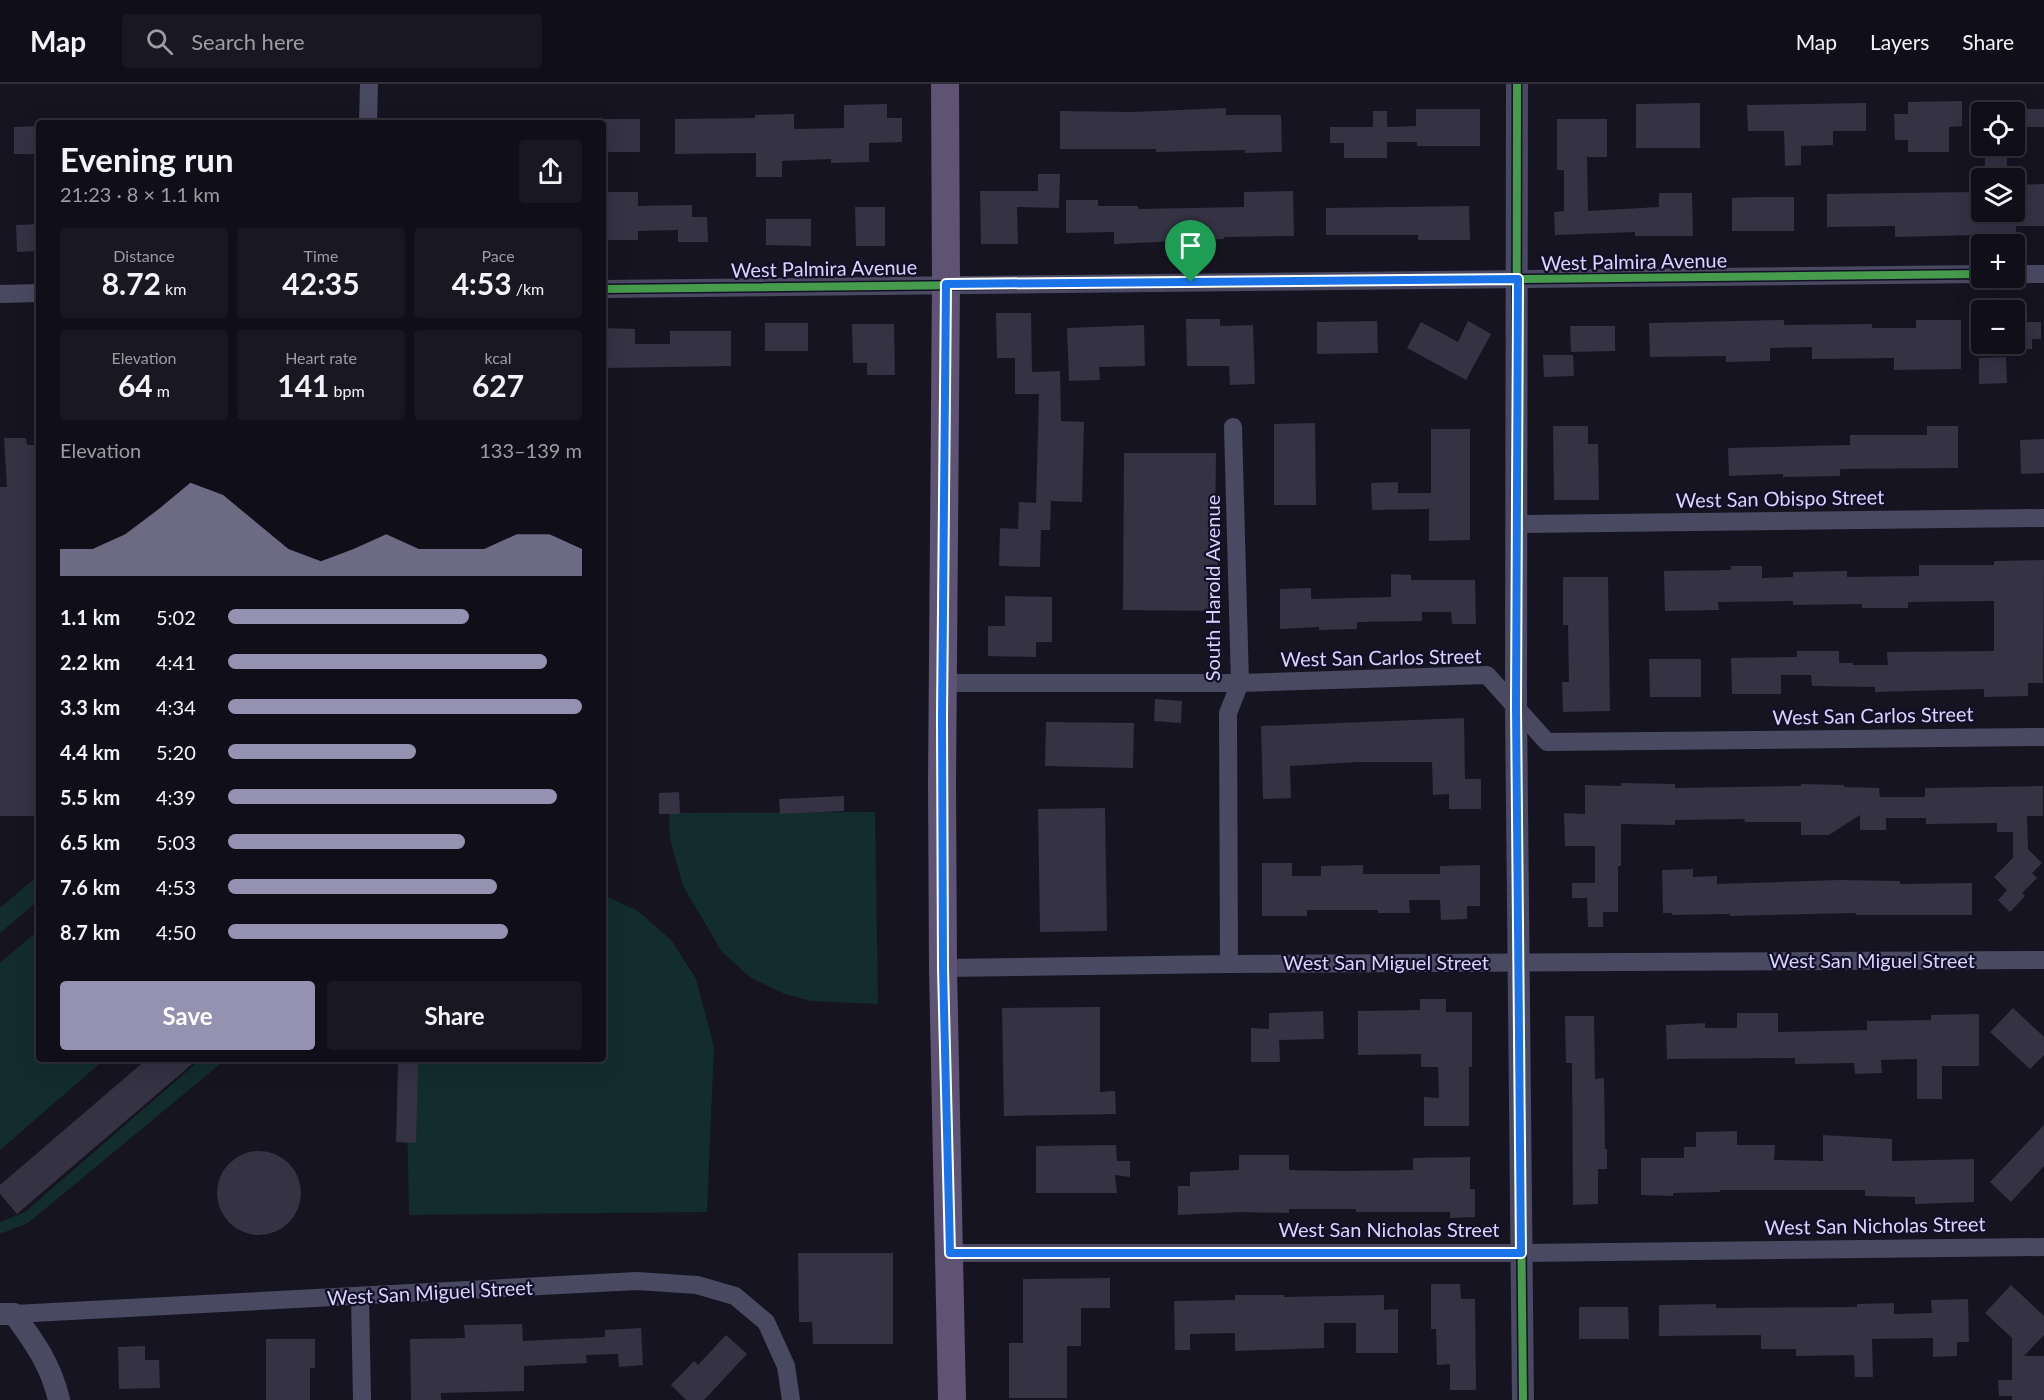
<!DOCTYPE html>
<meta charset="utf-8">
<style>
:root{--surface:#100f19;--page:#191822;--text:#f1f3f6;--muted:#9c9ca2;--line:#302f38;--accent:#9591b1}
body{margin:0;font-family:Lato,sans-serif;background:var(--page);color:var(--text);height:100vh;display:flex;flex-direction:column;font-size:22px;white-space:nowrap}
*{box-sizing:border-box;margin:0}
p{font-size:20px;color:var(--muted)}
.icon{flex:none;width:33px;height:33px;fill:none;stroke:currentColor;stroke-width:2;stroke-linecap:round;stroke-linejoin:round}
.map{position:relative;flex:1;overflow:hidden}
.panel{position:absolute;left:36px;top:36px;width:570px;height:942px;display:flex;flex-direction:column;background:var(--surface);border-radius:6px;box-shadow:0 6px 24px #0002,0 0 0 2px var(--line)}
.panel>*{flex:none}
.fabs{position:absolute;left:1971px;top:18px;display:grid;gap:12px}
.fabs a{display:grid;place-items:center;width:54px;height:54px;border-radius:6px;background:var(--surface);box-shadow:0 6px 24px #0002,0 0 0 2px var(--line);font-size:30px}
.pin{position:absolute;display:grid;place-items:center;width:51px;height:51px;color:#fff;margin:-62px -26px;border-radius:50% 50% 50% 0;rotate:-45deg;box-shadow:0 0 6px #0007}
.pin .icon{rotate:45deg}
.round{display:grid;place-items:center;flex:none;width:63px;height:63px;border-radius:6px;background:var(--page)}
.head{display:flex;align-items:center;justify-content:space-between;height:102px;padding:0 24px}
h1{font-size:33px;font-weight:700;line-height:45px}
.metrics{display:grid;grid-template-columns:repeat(3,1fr);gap:9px;height:102px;padding:6px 24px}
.metrics div{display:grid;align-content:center;border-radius:6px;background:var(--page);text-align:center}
.metrics b{font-size:30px;font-weight:700}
.metrics small{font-size:16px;font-weight:400}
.metrics p{font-size:16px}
.chart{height:168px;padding:12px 24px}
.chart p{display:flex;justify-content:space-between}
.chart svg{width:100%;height:108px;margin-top:6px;fill:var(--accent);opacity:.7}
.cta{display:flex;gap:12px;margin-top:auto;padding:12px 24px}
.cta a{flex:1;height:69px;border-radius:6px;background:var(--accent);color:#fff;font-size:24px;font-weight:700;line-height:69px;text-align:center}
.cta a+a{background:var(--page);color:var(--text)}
ul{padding:0 24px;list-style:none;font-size:20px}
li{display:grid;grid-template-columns:96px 72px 1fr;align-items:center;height:45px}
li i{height:15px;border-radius:8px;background:var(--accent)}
header{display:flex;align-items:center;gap:36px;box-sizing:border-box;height:84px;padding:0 30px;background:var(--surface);border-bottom:2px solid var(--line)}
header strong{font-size:28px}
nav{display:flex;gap:33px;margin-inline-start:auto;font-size:21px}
.search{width:420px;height:54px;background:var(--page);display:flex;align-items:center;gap:15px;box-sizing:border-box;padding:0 21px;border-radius:6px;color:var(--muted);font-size:22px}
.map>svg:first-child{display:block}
</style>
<header>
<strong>Map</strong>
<div class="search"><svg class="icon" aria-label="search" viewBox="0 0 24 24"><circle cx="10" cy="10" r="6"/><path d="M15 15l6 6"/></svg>Search here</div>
<nav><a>Map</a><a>Layers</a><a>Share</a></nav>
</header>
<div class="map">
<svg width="2044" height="1316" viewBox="0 0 2044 1316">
<rect width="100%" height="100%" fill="#161421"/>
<g fill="#132c2d">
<polygon points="875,728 878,920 811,917 785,910 751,894 722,868 683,802 670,755 669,729"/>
<polygon points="39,791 39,816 0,849 0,824"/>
<polygon points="603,811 638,827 672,857 696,895 714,963 707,1128 409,1131 406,975 603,975"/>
<polygon points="39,846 39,975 105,975 0,1066 0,879"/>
<polygon points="201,975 224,975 219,981 28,1139 0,1150 0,1138 25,1128"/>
</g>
<g fill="#343243">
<polygon points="1962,17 1962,42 1949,43 1949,68 1908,68 1908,56 1895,56 1894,30 1908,30 1908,18"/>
<polygon points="1700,19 1700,64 1636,64 1636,20"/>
<polygon points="1866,19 1866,47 1833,47 1833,61 1801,62 1801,81 1785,82 1784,47 1748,47 1747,21"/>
<polygon points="887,20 887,34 902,34 902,58 869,59 869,78 831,79 831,75 782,77 782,93 756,93 756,69 675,70 675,35 755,34 755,31 794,30 794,45 844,44 844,21"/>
<polygon points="1226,24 1226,31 1281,31 1282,68 1245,69 1245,66 1156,68 1156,65 1060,65 1060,27 1134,28"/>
<polygon points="1416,25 1480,25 1480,62 1417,62 1417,58 1387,58 1387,74 1344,74 1344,59 1330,59 1330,43 1373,43 1373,27 1387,27 1387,43 1416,42"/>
<rect x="2014" y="25" width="30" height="18"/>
<rect x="603" y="35" width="37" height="33"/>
<polygon points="1557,35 1607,35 1607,73 1587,73 1588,127 1659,123 1659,109 1692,109 1693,152 1635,152 1635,148 1555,151 1554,128 1564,127 1564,86 1557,86"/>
<polygon points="39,42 39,70 14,70 14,43"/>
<rect x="1985" y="62" width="22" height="21"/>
<polygon points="1038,90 1060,90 1059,124 1017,123 1018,160 981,160 980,107 1038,107"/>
<polygon points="2044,100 2044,142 2016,142 2016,150 1895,153 1895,142 1827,143 1827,110 1974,108 1974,128 2014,128 2014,101"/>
<polygon points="1293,107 1294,152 1224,153 1224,155 1114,160 1114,148 1066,149 1066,116 1098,116 1098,122 1138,122 1138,125 1244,123 1244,108"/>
<polygon points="603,108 638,108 638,122 692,121 692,133 707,133 708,158 678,158 678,146 638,147 638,156 603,156"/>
<polygon points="1760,113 1794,113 1794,147 1732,147 1732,114"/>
<polygon points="1469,122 1470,156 1418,156 1418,151 1326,151 1326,124"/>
<polygon points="855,123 885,123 885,162 856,162"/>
<polygon points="766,135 811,135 811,162 766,161"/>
<polygon points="39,140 39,167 17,168 16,141"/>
<polygon points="996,229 1031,229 1032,288 1060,287 1061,337 1084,338 1082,418 1051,417 1050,446 1041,446 1040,483 999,482 1000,444 1018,445 1019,418 1036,419 1039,310 1015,310 1015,274 997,274"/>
<polygon points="1186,235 1220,235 1220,242 1253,241 1255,300 1230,301 1229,282 1187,282"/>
<polygon points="1784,236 1784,241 1872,240 1872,244 1916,244 1916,236 1961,236 1961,285 1894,286 1894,274 1812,275 1812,263 1770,264 1770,277 1726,278 1726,272 1650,273 1649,239"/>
<polygon points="1377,237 1378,269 1317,270 1317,238"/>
<polygon points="1468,237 1491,250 1466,296 1407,264 1421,238 1458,258"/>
<polygon points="2014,238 2041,238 2041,255 2032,255 2032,265 2014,265"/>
<rect x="765" y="239" width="43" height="28"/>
<polygon points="852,240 894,240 895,291 867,291 867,279 853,279"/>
<polygon points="1144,241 1145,282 1099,283 1100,296 1069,297 1067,244"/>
<polygon points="1570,242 1615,242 1615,267 1571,268"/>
<polygon points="605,244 635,245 635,260 670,260 670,247 731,247 731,282 604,284"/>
<polygon points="1543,271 1573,271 1574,292 1544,293"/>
<polygon points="2006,273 2007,299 1979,300 1979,274"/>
<polygon points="1315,339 1316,421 1274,421 1274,340"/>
<polygon points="1553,342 1588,342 1588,360 1598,360 1599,416 1554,416"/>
<polygon points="1927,342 1958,342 1958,384 1840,385 1840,392 1783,393 1783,390 1729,392 1728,364 1850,361 1850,351 1927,351"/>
<polygon points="1431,345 1470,345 1470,456 1429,457 1429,425 1372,426 1371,399 1398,398 1398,409 1431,409"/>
<polygon points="4,354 26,354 27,361 39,361 39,732 0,732 0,403 7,403"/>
<polygon points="2044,355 2044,389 2021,390 2020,356"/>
<polygon points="1124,369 1216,369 1215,454 1218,454 1218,527 1123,526"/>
<polygon points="2044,476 2043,599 2028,599 2028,612 1984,613 1984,605 1875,608 1875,603 1812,602 1811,591 1781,591 1781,610 1732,610 1731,574 1797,573 1797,567 1839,567 1839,579 1853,579 1853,581 1888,581 1887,568 1994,567 1994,517 1908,518 1908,524 1862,524 1862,520 1793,521 1793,517 1718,518 1719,526 1665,527 1664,487 1731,486 1731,482 1762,482 1762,494 1793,493 1793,488 1847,487 1847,493 1919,492 1919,481 1994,481 1994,477"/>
<polygon points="1391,490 1411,491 1411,496 1475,496 1476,540 1452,540 1451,528 1422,528 1422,537 1357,538 1357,545 1319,546 1319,543 1280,545 1280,505 1311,504 1311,515 1391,513"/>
<polygon points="1563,493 1608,493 1610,627 1563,628 1562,598 1569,598 1568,541 1563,541"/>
<polygon points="1005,512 1052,513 1052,558 1036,558 1036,573 988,572 988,542 1005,542"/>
<polygon points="1649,575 1701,575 1701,613 1650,613"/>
<polygon points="1155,615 1182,617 1181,639 1154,637"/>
<polygon points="1464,634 1465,695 1481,695 1481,725 1449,725 1449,710 1433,711 1432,678 1360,678 1290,682 1291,714 1263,715 1261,642"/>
<polygon points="1046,638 1134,639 1133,684 1045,682"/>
<polygon points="1621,699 1675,700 1675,704 1801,702 1801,700 1844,701 1844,703 1879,704 1880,713 1925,713 1925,704 2043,702 2043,732 2027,732 2028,765 2042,779 2032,789 2037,794 2022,809 2025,812 2010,828 1998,816 2007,806 1994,793 2013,774 2013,748 1997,748 1997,739 1926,740 1926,734 1886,734 1886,746 1860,746 1860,731 1829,751 1801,751 1801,738 1745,738 1744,735 1675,736 1675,741 1621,740 1621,782 1618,782 1618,828 1603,828 1603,843 1588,843 1587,814 1572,814 1572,799 1595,799 1595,762 1565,762 1564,729 1585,730 1585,701 1621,702"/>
<polygon points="679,708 680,730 659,730 659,709"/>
<polygon points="844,712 844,727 780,730 779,715"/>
<polygon points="1105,724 1107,847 1040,848 1038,725"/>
<polygon points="1262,779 1292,779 1292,792 1321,792 1321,782 1363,781 1363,790 1440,790 1440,782 1480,781 1480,822 1467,822 1467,835 1441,836 1440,816 1409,816 1410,829 1378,829 1378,826 1307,826 1307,832 1262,832"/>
<polygon points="1693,785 1693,793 1717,792 1717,800 1839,796 1900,797 1900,800 1972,799 1972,831 1856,831 1856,829 1730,832 1730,830 1672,831 1672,829 1663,829 1662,786"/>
<polygon points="1420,915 1446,915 1446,928 1472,928 1472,983 1469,983 1469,1042 1424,1042 1424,1013 1439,1014 1438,983 1421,983 1421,970 1358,971 1358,927 1420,926"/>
<polygon points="1100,923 1100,1008 1115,1007 1116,1030 1004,1032 1002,924"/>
<polygon points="2013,924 2044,953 2044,971 2030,985 1990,948"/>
<polygon points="1323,927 1324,955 1279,956 1280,978 1251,978 1251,944 1269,945 1269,929"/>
<polygon points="1737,929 1778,929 1778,948 1867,946 1867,937 1931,936 1931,931 1979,930 1979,982 1942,982 1942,1015 1917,1015 1917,975 1881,976 1882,989 1855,990 1854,979 1795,980 1795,974 1667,975 1666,941 1705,939 1705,944 1737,944"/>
<polygon points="1565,932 1594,932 1595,995 1604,994 1605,1065 1607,1065 1607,1085 1598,1085 1598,1120 1573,1121 1572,979 1566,979"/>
<polygon points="147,975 198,975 17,1130 0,1110 0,1101"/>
<polygon points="398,979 418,979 416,1059 396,1058"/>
<polygon points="2044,1041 2044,1082 2011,1118 1990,1098"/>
<polygon points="1737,1047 1737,1061 1775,1061 1774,1076 1823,1077 1823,1051 1892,1055 1892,1077 1974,1075 1974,1118 1915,1120 1915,1113 1865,1112 1865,1106 1720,1106 1720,1108 1673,1109 1673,1112 1641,1111 1641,1074 1684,1074 1684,1063 1696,1063 1696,1048"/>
<polygon points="1116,1061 1117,1077 1130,1077 1130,1093 1115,1091 1117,1109 1036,1109 1036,1062"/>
<circle cx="259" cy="1109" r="42"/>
<polygon points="1239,1071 1289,1071 1289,1086 1343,1087 1413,1086 1413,1074 1470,1073 1470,1105 1475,1105 1475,1133 1450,1134 1450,1128 1356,1128 1356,1125 1289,1125 1289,1129 1240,1128 1178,1131 1178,1102 1190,1102 1190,1088 1239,1086"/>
<polygon points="798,1169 893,1169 893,1260 813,1260 812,1238 799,1238"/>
<polygon points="1110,1194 1110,1224 1081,1224 1081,1262 1067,1262 1067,1314 1009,1314 1009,1259 1023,1259 1023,1195"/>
<polygon points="1431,1200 1460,1200 1461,1215 1475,1215 1476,1306 1450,1306 1450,1280 1437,1281 1436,1245 1431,1245"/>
<polygon points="2011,1201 2044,1232 2044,1251 2024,1272 2044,1272 2044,1316 2012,1316 2012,1312 1999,1312 1998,1296 2012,1296 2012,1254 1985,1229"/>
<polygon points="1235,1211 1284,1211 1284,1213 1384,1211 1384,1226 1398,1225 1398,1269 1356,1269 1356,1239 1324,1239 1324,1264 1235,1267 1235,1249 1190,1250 1190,1266 1175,1266 1174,1217 1235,1216"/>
<polygon points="1968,1215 1969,1258 1957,1258 1957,1272 1933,1273 1933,1254 1872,1255 1873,1293 1855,1293 1854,1271 1796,1272 1796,1265 1761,1265 1761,1251 1659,1252 1659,1221 1716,1220 1716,1224 1857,1223 1857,1220 1894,1219 1894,1230 1932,1229 1931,1216"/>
<polygon points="1579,1223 1628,1223 1629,1255 1579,1255"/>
<polygon points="522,1240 523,1257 605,1253 605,1246 641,1244 643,1281 619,1283 618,1270 586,1271 587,1279 524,1282 524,1307 441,1309 441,1316 411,1316 410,1255 465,1254 464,1241"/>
<polygon points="726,1251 747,1270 704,1316 686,1316 671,1301 694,1277 698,1281"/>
<polygon points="266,1255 315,1255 315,1284 310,1284 310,1316 266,1316"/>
<polygon points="145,1262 145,1276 159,1276 160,1304 119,1305 118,1263"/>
</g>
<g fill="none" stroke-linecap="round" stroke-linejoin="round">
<g stroke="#4a4962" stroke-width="18">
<polyline points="368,39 369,0"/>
<polyline points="2014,190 2044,190"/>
<polyline points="603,205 1982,190"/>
<polyline points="0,210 39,209"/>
<polyline points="1516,440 2044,434"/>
<polyline points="942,599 1240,599 1487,591 1547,658 2044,653"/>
<polyline points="1229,880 1228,629 1240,599 1233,343"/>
<polyline points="943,884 1229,880 2044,876"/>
<polyline points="950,1169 1521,1169 2044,1163"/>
<polyline points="360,1213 362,1316"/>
<polyline points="14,1230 637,1197 697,1201 735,1212 766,1238 786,1282 791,1316"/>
</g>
<g stroke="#4a4962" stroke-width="22">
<polyline points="1517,0 1516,623 1523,1316"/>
<path d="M 0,1230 L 14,1230 C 35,1259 51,1281 59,1316"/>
</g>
<polyline stroke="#5e5373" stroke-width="28" points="945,0 946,200 942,699 943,884 952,1316"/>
<g stroke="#130f26" stroke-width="11">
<g id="cycleway">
<polyline points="1517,0 1516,623 1523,1316"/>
<polyline points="603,205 1982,190"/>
</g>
</g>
<use href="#cycleway" stroke="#469c4c" stroke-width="8"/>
</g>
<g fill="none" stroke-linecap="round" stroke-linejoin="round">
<g stroke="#fff" stroke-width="12">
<polygon id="route" points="1518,195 1516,623 1521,1169 950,1169 943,884 942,633 946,200"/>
</g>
<use href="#route" stroke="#1a73e8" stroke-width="8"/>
</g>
<g text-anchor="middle" stroke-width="4.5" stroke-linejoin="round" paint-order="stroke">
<g font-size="20" fill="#d9d4ff" stroke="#130f26">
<text transform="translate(1634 178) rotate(-1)" y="7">West Palmira Avenue</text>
<text transform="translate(824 185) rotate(-1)" y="7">West Palmira Avenue</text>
<text transform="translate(1780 415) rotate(-1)" y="7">West San Obispo Street</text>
<text transform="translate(1213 504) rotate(-90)" y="7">South Harold Avenue</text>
<text transform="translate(1381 574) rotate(-1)" y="7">West San Carlos Street</text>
<text transform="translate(1873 632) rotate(-1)" y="7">West San Carlos Street</text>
<text x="1872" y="884">West San Miguel Street</text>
<text x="1386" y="886">West San Miguel Street</text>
<text transform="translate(1875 1142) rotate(-1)" y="7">West San Nicholas Street</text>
<text x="1389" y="1153">West San Nicholas Street</text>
<text transform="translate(430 1209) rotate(-3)" y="7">West San Miguel Street</text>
</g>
</g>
</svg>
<div class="fabs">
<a><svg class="icon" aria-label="locate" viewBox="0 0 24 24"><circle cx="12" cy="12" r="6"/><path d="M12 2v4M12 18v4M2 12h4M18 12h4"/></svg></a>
<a><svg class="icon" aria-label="layers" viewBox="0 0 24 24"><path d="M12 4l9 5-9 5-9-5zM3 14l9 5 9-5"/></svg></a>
<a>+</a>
<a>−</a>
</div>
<div class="pin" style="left:1191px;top:198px;background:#1e9e55"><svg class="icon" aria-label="arrive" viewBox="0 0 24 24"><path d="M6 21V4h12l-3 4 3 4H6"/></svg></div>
<section class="panel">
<div class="head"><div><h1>Evening run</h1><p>21:23 · 8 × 1.1 km</p></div><a class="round"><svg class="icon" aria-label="share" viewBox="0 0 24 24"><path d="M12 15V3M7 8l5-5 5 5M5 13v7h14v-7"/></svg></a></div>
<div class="metrics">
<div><p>Distance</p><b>8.72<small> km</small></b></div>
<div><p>Time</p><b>42:35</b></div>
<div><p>Pace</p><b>4:53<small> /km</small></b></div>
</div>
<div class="metrics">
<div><p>Elevation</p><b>64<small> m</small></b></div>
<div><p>Heart rate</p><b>141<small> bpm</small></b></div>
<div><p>kcal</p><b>627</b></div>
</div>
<div class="chart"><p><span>Elevation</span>133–139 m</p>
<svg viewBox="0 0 160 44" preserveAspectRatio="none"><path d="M0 44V33L10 33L20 27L30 17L40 6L50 11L60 22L70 33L80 38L90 33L100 27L110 33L120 33L130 33L140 27L150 27L160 33V44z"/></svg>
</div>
<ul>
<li><b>1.1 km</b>5:02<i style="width:68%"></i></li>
<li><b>2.2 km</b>4:41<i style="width:90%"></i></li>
<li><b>3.3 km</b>4:34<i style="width:100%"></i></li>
<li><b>4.4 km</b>5:20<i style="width:53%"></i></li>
<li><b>5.5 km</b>4:39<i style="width:93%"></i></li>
<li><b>6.5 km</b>5:03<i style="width:67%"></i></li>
<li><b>7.6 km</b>4:53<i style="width:76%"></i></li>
<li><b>8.7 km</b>4:50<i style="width:79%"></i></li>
</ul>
<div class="cta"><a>Save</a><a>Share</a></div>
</section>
</div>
